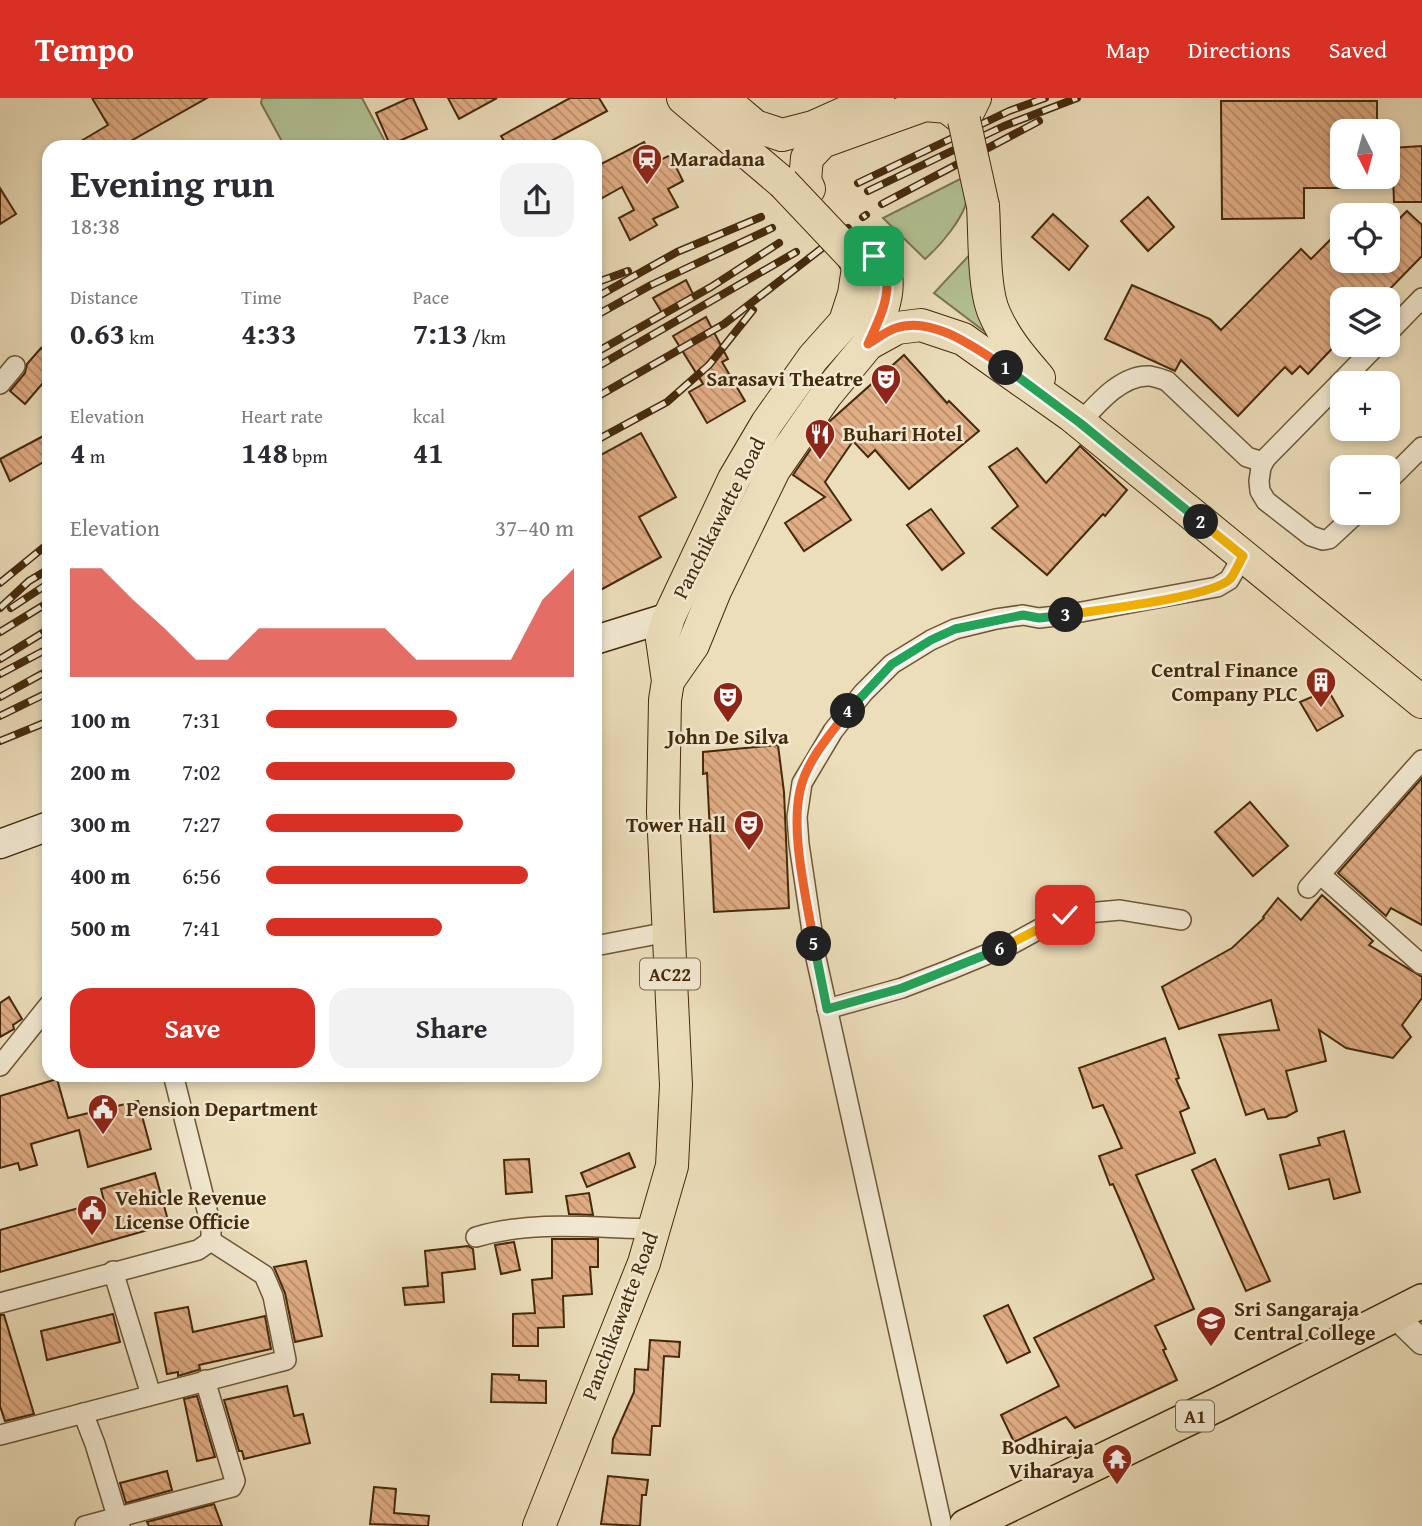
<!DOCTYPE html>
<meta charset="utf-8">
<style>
:root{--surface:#fff;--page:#f2f2f3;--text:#2b2b33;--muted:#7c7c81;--accent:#d93025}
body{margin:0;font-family:"Gentium Book Plus",serif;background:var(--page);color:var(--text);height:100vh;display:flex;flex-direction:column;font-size:26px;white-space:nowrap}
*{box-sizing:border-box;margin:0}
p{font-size:23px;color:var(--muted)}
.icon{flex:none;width:38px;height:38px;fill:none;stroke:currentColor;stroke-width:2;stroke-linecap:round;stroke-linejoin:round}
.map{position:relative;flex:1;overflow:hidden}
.drawer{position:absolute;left:42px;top:42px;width:560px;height:942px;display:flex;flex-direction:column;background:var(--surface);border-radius:21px;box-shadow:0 4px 10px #0003}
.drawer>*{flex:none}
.needle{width:46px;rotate:174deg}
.tools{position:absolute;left:1330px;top:21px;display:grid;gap:14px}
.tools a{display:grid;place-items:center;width:70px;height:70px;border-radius:14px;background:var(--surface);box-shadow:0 4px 10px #0003;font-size:35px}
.pin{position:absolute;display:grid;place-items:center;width:60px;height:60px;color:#fff;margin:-30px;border-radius:14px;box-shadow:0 4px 10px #0006}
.km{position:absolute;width:35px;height:35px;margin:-18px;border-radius:50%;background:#222;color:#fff;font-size:19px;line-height:35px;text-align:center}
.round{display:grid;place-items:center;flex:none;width:74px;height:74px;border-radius:21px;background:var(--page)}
.overview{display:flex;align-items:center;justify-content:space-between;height:119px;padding:0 28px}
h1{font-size:38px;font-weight:700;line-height:52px}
.metrics{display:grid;grid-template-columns:repeat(3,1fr);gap:10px;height:119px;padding:7px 28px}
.metrics div{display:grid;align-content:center}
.metrics b{font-size:30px;font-weight:700}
.metrics small{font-size:19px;font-weight:400}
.metrics p{font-size:19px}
.chart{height:196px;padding:14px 28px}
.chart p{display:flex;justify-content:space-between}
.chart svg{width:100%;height:126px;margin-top:7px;fill:var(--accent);opacity:.7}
.action{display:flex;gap:14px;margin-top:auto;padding:14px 28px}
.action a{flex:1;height:80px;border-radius:21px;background:var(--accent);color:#fff;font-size:28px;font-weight:700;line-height:80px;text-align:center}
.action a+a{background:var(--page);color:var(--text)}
ul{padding:0 28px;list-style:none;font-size:23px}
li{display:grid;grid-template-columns:112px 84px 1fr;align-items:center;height:52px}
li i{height:18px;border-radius:9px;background:var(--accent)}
header{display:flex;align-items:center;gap:42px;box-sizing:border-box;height:98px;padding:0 35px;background:var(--accent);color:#fff}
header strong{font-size:33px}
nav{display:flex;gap:38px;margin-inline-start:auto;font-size:24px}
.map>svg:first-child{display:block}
</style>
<header>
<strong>Tempo</strong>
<nav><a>Map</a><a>Directions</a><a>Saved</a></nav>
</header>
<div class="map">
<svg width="1422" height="1428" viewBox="0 0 1422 1428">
<defs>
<pattern id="building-back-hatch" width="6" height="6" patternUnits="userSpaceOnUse" patternTransform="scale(1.75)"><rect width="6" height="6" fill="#e1ad85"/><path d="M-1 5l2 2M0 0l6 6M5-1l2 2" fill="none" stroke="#b88d6b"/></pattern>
</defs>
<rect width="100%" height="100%" fill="#ecdebb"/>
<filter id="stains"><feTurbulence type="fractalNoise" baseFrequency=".00286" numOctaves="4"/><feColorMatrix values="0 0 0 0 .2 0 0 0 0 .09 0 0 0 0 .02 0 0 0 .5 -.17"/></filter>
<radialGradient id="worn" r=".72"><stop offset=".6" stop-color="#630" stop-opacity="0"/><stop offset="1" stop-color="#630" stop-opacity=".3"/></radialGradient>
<g fill="#b2c294" stroke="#7b764f" stroke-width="2">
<polygon points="262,0 362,0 388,49 285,49 261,5"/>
<path d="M 966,78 C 967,85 969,94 967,101 C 964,120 940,148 925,161 L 883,120 Z"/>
<polygon points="976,150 1001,246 934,195"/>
</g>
<g fill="url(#building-back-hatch)" stroke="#44290a" stroke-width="2">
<polygon points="92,0 207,0 120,49 71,49 108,27"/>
<polygon points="409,0 413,0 427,31 390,47 376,15"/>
<polygon points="448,0 497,0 459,21"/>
<polygon points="570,0 599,0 607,13 540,49 508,49 501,38"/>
<polygon points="1221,3 1377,3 1377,33 1342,33 1342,90 1304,90 1304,120 1222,121"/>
<polygon points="644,44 655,65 670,57 683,83 668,91 678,109 653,121 657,127 630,142 619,120 634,112 622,89 595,104 595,69"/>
<polygon points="1422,48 1422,104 1394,104 1392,50"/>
<polygon points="0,90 16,116 0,126"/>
<polygon points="1148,99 1174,129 1148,153 1121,123"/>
<polygon points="1407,113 1422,127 1422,158 1380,201 1342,201 1342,240 1308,276 1300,268 1292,276 1285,269 1238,318 1181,262 1175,273 1105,241 1132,187 1210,221 1221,232 1301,151 1311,161 1342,130 1342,163 1388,163 1388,132"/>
<polygon points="1053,116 1088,148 1069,172 1032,139"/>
<polygon points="686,182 694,198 662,215 653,200"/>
<polygon points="706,219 728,261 722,264 745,303 707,325 689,294 703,286 673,238"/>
<polygon points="41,250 49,257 49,278 25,306 10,293 25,275 27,266"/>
<polygon points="904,257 947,305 949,303 979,333 909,391 875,352 868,359 853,343 825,384 851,422 804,453 785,425 825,399 793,377 830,323"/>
<polygon points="49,335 49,361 10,383 0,361"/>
<polygon points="641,335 676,399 639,419 661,459 595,495 595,360"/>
<polygon points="1080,348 1127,392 1105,418 1103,416 1047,477 992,430 1018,408 989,369 1017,350 1046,385"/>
<polygon points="931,411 964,455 942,472 907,427"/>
<polygon points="1328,592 1343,618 1317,633 1300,604"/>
<polygon points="778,647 784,694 789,810 714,814 707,675 703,676 703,654"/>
<polygon points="1422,680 1422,827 1391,810 1386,818 1338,775"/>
<polygon points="1250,704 1288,748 1253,778 1215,734"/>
<polygon points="1322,797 1373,843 1369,847 1422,879 1422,900 1402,927 1411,939 1393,960 1346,950 1319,932 1326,963 1286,973 1297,1013 1286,1019 1268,1021 1264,1011 1246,1017 1219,937 1279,932 1271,902 1179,931 1162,889 1232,850 1264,820 1263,819 1278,800 1301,822"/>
<polygon points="9,899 22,921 13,927 14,931 0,939 0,905"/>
<polygon points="1165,940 1179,980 1176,981 1189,1010 1180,1014 1195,1055 1136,1077 1194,1211 1155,1228 1166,1251 1163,1252 1177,1282 1075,1330 1066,1319 1014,1344 1001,1317 1059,1288 1034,1240 1154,1181 1113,1086 1110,1087 1099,1058 1122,1050 1103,1007 1093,1010 1079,970"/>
<polygon points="57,981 68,1020 138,1003 151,1051 88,1069 79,1032 31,1046 37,1067 20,1072 18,1065 0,1070 0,998"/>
<polygon points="1344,1033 1360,1094 1334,1101 1329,1081 1289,1091 1280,1057 1320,1047 1318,1040"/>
<polygon points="629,1055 635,1069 587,1089 581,1075"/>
<polygon points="529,1061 532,1094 506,1096 504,1062"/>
<polygon points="1215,1061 1270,1183 1246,1193 1192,1072"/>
<polygon points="155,1075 169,1126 0,1174 0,1132 104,1103 101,1091"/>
<polygon points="589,1095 593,1117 569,1116 566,1098"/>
<polygon points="552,1141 598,1141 598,1169 590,1169 592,1196 563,1198 564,1229 538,1230 538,1248 513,1248 513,1216 535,1215 532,1182 552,1180"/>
<polygon points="514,1144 520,1172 501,1176 495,1147"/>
<polygon points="468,1148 473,1151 475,1171 442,1175 444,1204 405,1207 403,1190 428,1188 425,1153"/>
<polygon points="306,1163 322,1238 295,1244 285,1195 274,1169"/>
<polygon points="1008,1207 1030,1254 1007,1265 984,1218"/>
<polygon points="188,1209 193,1234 265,1218 271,1251 199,1267 200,1271 198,1272 178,1278 178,1274 167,1276 155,1215"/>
<polygon points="113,1216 120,1244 47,1262 41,1233"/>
<polygon points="0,1217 4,1217 34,1316 5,1323 0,1308"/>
<polygon points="650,1242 680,1244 679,1259 664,1258 660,1328 652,1328 650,1357 612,1355 613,1341 634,1294 635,1271 648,1272"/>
<polygon points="492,1276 519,1277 519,1282 546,1283 546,1305 491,1304"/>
<polygon points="287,1288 294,1318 303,1316 310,1345 244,1361 242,1353 239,1353 224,1302"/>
<polygon points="197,1298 215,1359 197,1363 184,1301"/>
<polygon points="167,1373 172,1392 126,1405 120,1385"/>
<polygon points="608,1378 648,1382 646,1397 642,1397 640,1428 601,1426"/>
<polygon points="374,1389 396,1391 394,1415 429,1418 428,1428 370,1426"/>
<polygon points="214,1406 222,1428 149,1428 147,1424"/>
</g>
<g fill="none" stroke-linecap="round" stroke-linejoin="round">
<g stroke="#6e5636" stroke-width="22">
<g id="minor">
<polyline points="1388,235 1422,200"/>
<polyline points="0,286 15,268"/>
<path d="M 1080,325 C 1097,306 1122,276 1150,278 C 1156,279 1162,281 1167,283 L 1247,359 L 1263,364"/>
<polyline points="1388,383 1422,349"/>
<polyline points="1357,415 1329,441 1323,442 1311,438 1266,403 1260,393 1259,383 1261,369 1266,360 1377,247"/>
<polyline points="1321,777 1421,866"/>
<polyline points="1308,790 1422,662"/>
<polyline points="595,848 668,834"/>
<polyline points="827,911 902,890 949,872 1012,846 1065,817 1120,812 1181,822"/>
<polyline points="0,968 49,907"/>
<polyline points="173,976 211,1128 211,1143"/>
<path d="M 476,1139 C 532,1122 596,1130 653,1131"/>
<polyline points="113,1173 151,1297"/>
<polyline points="0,1205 198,1152 211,1143"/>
<polyline points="83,1315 95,1346 120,1428"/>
<polyline points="0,1337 286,1262 273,1198 264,1177 211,1143"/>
<polyline points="85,1428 232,1389 235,1383 205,1282"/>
<polyline points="942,1428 816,860 799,746 797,719 802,685 833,633 863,595 892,566 931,542 955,531 996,521 1023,517 1039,520 1065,517 1217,489 1229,482 1243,458"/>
</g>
</g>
<g stroke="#6e5636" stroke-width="27">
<polyline id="tertiary" points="1394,1217 1422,1244"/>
</g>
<g stroke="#44290a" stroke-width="31">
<g id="secondary">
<polyline points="595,542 669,519"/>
<polyline points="0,746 49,728"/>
</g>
</g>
<g stroke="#44290a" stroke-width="34">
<g id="primary">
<polyline points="683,0 783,85"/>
<polyline points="722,0 755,28 782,37 813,29 878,0"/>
<polyline points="809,91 805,82 807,60 822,44 925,7 947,9 964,22 975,0"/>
<path d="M 983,108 C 985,137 983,193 995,217 C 1006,242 1022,260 1039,280"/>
<path d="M 868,246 C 877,226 890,200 886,177 C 885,170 878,164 874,158"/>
<polyline points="668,583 693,547 715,493 774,372 826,297 868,246 897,230 921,227 963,241 1072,318 1422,604"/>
<polyline points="539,1428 644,1165 672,1068 676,987 663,714 665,602 668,583 662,541 669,519 734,381 767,325 813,260 845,224 854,196 858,170 853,159"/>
</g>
</g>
<g stroke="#44290a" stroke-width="36">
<polyline id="trunk" points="966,1428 1223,1304 1422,1203"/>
</g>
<use href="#minor" stroke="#f3ead3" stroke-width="19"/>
<use href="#tertiary" stroke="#f3ead3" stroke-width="24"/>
<use href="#secondary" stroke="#f3ead3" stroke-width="28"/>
<use href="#primary" stroke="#ecdebb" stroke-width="32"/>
<use href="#trunk" stroke="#ecdebb" stroke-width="33"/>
<g stroke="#44290a" stroke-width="8">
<g id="rail">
<polyline points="858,85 1009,13 1045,0"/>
<polyline points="868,93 1004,28 1077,0"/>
<polyline points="882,106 1039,23"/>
<polyline points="863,119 866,117"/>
<polyline points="595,185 628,173"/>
<polyline points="595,200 677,154 761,119"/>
<polyline points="595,218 651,187 772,130"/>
<polyline points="595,255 711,189 779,145"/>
<polyline points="595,270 796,154"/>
<polyline points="595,300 724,226 848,130"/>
<polyline points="595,343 667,304 709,267 753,212"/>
<polyline points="0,485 49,445"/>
<polyline points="0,510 29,483 49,471"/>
<polyline points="11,510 49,485"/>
<polyline points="0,534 49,504"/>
<polyline points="0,561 49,531"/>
<polyline points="0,576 49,550"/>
<polyline points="0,599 49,572"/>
<polyline points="0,618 49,594"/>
<polyline points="0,643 49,623"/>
</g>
</g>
<use href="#rail" stroke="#f3ead3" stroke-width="5" stroke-dasharray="16" stroke-linecap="butt"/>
<g stroke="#44290a" stroke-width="34" stroke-linecap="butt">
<g id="primary-bridge">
<polyline points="964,22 983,108"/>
<polyline points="783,85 853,159"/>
</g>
</g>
<use href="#primary-bridge" stroke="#ecdebb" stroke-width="32"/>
</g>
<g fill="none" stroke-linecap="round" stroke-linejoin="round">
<g stroke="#fff" stroke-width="14">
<path id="split-1" d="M 874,158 C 878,164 885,170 886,177 C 891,200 877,226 868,246 C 877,241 886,233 896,230 C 932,217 977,251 1006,270"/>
</g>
<g stroke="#fff" stroke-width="14">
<polyline id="split-2" points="1006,270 1080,325 1201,424"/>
</g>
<g stroke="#fff" stroke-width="14">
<path id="split-3" d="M 1066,517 C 1096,512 1213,499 1230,481 C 1235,475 1239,465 1243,458 L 1201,424"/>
</g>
<g stroke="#fff" stroke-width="14">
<polyline id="split-4" points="848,613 892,566 931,542 955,531 1023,517 1039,520 1066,517"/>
</g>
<g stroke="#fff" stroke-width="14">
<path id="split-5" d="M 814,846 C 807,802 788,728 802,685 C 810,659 832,634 848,613"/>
</g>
<g stroke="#fff" stroke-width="14">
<polyline id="split-6" points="814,846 827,911 902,890 1000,851"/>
</g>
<g stroke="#fff" stroke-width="14">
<polyline id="split-7" points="1000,851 1065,817"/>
</g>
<use href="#split-1" stroke="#f0652b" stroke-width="9"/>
<use href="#split-2" stroke="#22a559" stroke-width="9"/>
<use href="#split-3" stroke="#f5b400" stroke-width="9"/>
<use href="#split-4" stroke="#22a559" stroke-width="9"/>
<use href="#split-5" stroke="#f0652b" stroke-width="9"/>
<use href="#split-6" stroke="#22a559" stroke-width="9"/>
<use href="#split-7" stroke="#f5b400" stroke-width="9"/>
</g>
<defs>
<g id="station-pin" transform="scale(1.575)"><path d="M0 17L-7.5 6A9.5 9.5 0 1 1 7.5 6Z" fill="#8f2418" stroke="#f3ead3"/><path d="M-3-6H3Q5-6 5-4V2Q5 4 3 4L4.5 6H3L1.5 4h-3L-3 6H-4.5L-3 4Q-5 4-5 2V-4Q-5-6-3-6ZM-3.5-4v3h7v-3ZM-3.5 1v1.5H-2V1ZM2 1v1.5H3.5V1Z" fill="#fff"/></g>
<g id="theatre-pin" transform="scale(1.575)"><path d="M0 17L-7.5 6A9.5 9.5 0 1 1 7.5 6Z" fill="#8f2418" stroke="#f3ead3"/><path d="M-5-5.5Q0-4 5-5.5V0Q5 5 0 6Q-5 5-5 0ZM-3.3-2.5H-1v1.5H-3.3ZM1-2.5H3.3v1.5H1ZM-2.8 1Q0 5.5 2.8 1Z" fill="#fff"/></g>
<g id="restaurant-pin" transform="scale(1.575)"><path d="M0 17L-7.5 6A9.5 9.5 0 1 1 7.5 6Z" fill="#8f2418" stroke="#f3ead3"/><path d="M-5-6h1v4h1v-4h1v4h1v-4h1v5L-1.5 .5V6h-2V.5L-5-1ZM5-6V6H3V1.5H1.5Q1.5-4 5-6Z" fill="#fff"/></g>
<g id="building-pin" transform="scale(1.575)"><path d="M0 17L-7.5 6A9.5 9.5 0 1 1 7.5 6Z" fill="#8f2418" stroke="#f3ead3"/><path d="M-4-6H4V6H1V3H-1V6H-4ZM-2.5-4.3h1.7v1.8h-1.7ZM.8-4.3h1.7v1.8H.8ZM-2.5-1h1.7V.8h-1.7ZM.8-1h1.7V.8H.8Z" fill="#fff"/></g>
<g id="civic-pin" transform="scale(1.575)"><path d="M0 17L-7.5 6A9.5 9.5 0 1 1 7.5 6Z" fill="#8f2418" stroke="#f3ead3"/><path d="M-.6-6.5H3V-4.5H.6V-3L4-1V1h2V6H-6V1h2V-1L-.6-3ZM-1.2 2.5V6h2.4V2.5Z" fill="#fff"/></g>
<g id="school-pin" transform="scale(1.575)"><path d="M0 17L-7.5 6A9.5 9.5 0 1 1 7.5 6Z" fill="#8f2418" stroke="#f3ead3"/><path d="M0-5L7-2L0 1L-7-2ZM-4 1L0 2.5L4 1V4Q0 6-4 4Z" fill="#fff"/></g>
<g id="temple-pin" transform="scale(1.575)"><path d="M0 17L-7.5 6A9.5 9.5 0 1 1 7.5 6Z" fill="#8f2418" stroke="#f3ead3"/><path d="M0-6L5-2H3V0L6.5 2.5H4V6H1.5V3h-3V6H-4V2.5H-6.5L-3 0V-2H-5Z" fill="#fff"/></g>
</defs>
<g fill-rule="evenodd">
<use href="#station-pin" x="647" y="61"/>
<use href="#theatre-pin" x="886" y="281"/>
<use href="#restaurant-pin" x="820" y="336"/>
<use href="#building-pin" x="1321" y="584"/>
<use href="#theatre-pin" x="728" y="599"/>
<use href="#theatre-pin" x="749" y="727"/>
<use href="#civic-pin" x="103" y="1011"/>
<use href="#civic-pin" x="92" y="1112"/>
<use href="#school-pin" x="1211" y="1223"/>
<use href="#temple-pin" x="1117" y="1361"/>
</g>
<g text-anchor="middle" stroke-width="5" stroke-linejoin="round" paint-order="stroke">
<g fill="#f3ead3" stroke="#786346" stroke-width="2">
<rect x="640" y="860.5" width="60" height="31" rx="5"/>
<rect x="1176" y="1302.5" width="38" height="31" rx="5"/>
</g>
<g font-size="19" font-weight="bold" fill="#44290a">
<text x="670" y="883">AC22</text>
<text x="1195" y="1325">A1</text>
</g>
<g font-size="21" font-weight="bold" fill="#44290a" stroke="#f3ead3" text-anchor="start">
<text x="670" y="68">Maradana</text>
<text x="863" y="288" text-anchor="end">Sarasavi Theatre</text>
<text x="843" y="343">Buhari Hotel</text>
<text x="1298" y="579" text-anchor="end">Central Finance<tspan x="1298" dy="24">Company PLC</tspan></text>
<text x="728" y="646" text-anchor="middle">John De Silva</text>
<text x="726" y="734" text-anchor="end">Tower Hall</text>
<text x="126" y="1018">Pension Department</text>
<text x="115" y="1107">Vehicle Revenue<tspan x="115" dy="24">License Officie</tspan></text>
<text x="1234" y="1218">Sri Sangaraja<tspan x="1234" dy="24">Central College</tspan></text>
<text x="1094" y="1356" text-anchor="end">Bodhiraja<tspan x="1094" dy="24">Viharaya</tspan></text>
</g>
<g font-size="21" fill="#44290a" stroke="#f3ead3">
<text transform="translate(719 420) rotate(-63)" y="7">Panchikawatte Road</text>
<text transform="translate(620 1218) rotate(-69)" y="7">Panchikawatte Road</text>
</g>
</g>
<rect width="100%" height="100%" filter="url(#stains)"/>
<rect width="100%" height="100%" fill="url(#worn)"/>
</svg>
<div class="tools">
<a><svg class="needle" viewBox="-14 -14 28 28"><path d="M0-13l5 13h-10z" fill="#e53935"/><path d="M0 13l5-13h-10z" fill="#7c7c81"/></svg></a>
<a><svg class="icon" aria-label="locate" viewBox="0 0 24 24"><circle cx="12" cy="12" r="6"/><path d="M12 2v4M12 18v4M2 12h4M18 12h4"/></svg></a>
<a><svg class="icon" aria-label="layers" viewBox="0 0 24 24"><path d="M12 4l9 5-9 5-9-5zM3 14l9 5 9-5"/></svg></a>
<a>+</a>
<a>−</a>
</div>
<div class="pin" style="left:874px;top:158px;background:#1e9e55"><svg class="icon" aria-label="arrive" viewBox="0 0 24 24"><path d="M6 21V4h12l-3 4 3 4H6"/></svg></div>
<div class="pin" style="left:1065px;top:817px;background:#d93025"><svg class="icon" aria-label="check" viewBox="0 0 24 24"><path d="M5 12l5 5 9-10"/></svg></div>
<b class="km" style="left:1006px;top:270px">1</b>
<b class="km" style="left:1201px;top:424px">2</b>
<b class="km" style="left:1066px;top:517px">3</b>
<b class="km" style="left:848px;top:613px">4</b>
<b class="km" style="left:814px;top:846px">5</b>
<b class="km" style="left:1000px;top:851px">6</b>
<section class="drawer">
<div class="overview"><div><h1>Evening run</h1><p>18:38</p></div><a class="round"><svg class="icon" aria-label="share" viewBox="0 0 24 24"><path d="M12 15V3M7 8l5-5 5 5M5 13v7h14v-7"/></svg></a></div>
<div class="metrics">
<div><p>Distance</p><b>0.63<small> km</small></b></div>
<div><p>Time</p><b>4:33</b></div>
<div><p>Pace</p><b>7:13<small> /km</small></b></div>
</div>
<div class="metrics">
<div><p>Elevation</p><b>4<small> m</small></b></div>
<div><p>Heart rate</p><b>148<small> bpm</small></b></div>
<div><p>kcal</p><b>41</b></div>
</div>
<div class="chart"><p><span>Elevation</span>37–40 m</p>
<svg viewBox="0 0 160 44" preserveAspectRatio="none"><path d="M0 44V6L10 6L20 17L30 27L40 38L50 38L60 27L70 27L80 27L90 27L100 27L110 38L120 38L130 38L140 38L150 17L160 6V44z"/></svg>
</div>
<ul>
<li><b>100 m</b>7:31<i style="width:62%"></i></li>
<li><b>200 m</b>7:02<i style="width:81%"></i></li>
<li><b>300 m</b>7:27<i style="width:64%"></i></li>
<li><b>400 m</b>6:56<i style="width:85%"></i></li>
<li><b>500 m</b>7:41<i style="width:57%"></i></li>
</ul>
<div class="action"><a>Save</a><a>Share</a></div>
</section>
</div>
